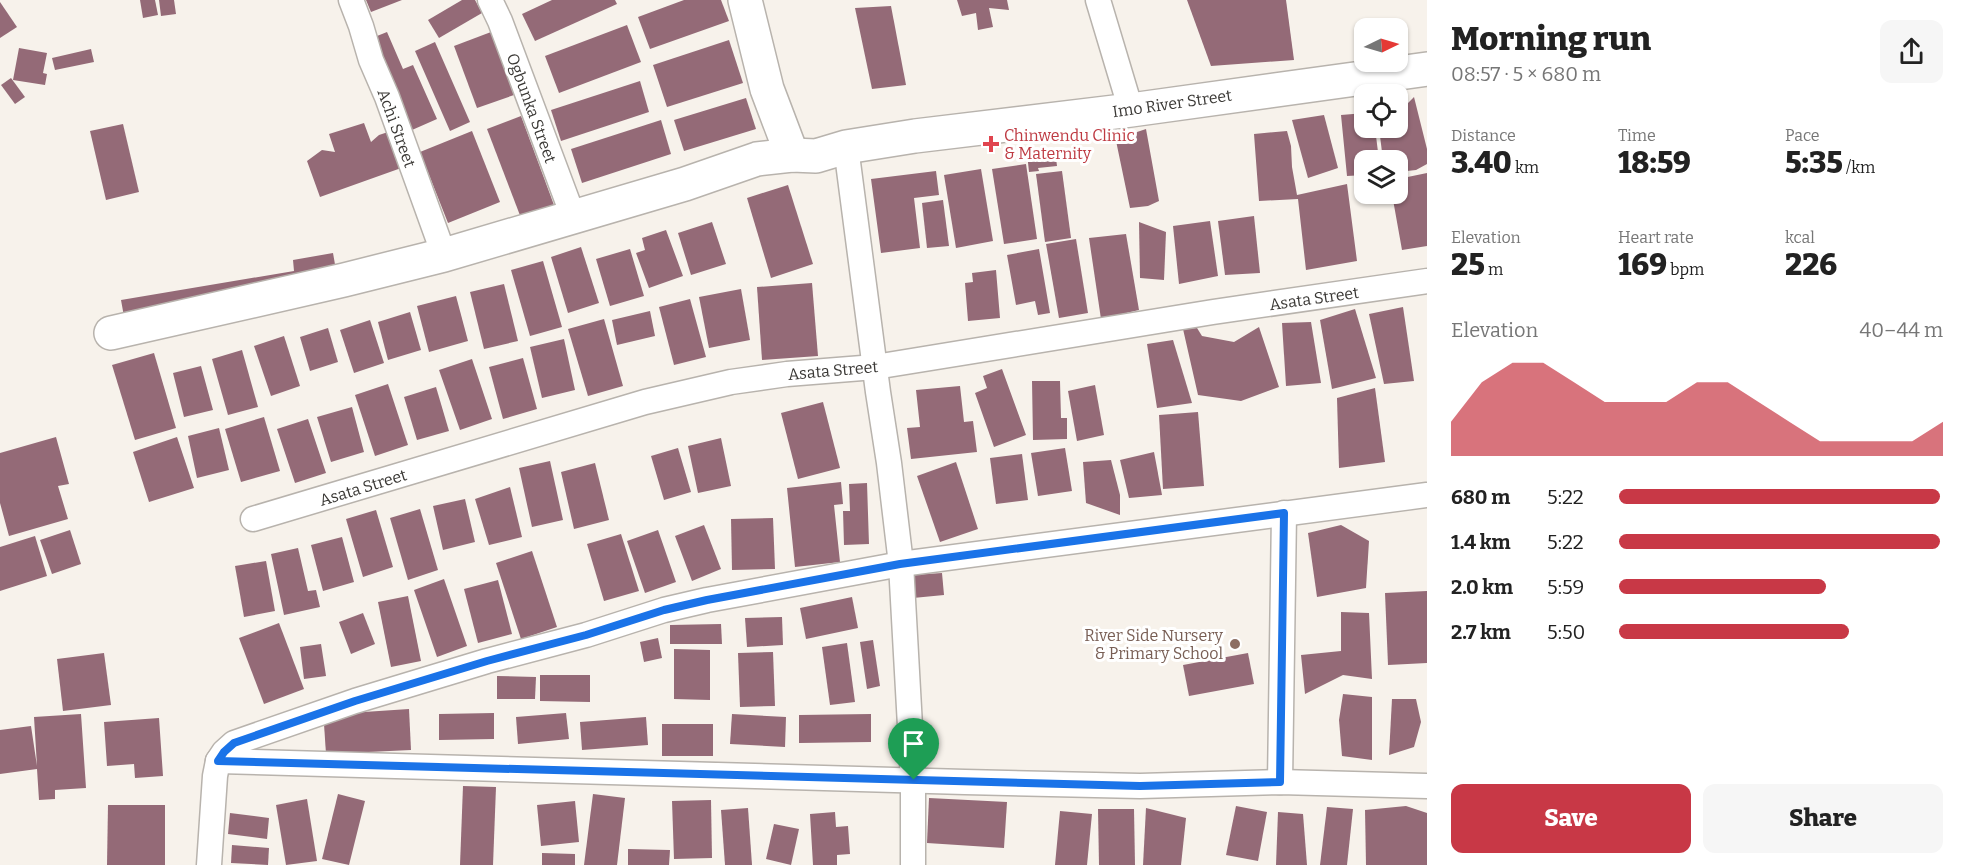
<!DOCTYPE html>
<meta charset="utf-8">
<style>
:root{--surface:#fff;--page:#f6f6f6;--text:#222;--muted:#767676;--accent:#c83846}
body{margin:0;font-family:Bitter,serif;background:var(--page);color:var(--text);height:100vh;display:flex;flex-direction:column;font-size:22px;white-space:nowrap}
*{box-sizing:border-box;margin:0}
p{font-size:20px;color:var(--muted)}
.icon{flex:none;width:33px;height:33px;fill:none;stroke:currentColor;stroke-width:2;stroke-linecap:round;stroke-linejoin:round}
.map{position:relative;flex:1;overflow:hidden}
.side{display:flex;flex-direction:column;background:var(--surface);width:540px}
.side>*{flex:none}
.needle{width:39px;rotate:85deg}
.tools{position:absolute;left:1354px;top:18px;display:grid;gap:12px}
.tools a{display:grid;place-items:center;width:54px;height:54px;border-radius:12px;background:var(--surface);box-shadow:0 2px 4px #0004;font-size:30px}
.pin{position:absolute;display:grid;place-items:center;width:51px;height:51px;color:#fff;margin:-62px -26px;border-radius:50% 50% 50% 0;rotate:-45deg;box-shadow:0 0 6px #0007}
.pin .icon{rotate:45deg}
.round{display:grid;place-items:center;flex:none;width:63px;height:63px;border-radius:12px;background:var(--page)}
.summary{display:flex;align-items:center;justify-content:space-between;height:102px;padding:0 24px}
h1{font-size:33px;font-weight:800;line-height:45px}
.metrics{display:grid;grid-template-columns:repeat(3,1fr);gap:9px;height:102px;padding:6px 24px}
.metrics div{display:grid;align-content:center}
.metrics b{font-size:30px;font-weight:800}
.metrics small{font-size:16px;font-weight:400}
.metrics p{font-size:16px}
.chart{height:168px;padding:12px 24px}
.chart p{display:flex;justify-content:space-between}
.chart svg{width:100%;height:108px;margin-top:6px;fill:var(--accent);opacity:.7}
.cta{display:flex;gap:12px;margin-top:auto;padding:12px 24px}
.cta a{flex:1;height:69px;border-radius:12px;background:var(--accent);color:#fff;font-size:24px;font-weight:800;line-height:69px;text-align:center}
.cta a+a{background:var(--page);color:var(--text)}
ul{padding:0 24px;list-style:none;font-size:20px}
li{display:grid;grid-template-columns:96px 72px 1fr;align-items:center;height:45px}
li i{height:15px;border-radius:8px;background:var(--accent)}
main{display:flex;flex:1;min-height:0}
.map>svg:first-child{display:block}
</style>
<main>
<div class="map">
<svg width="1427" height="865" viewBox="0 0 1427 865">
<rect width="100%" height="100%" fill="#f7f2eb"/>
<g fill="#946a77">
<polygon points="140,0 155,0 158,15 143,18"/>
<polygon points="159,0 174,0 176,14 161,16"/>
<polygon points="366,0 402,0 371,12"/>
<polygon points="462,0 475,0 482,13 439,38 428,20"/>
<polygon points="552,0 615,0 617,4 535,41 522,14"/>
<polygon points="684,0 721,0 729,21 650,49 638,17"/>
<polygon points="957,0 1007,0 1009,10 989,8 993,27 978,30 976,13 962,16"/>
<polygon points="1187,0 1286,0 1294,60 1211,66"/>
<polygon points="0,2 17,27 0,38"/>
<polygon points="891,6 906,85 872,89 855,8"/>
<polygon points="627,25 641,62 559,93 545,56"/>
<polygon points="387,32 403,69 413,65 437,119 412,130 372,38"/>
<polygon points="491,32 514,95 477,108 454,46"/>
<polygon points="729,40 743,83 667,107 653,65"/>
<polygon points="435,42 470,122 450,131 415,51"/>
<polygon points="19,48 47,53 43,73 47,74 45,85 13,80"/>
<polygon points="91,49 94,62 55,70 52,58"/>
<polygon points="11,78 25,97 15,104 1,85"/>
<polygon points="640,81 649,112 561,141 551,110"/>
<polygon points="1414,97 1427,149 1427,164 1416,170 1398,172 1398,160 1383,160 1379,128 1398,128 1398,110 1401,110"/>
<polygon points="746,98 756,129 684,151 674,120"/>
<polygon points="1365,113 1365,128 1375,128 1379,160 1365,160 1365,175 1347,176 1341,115"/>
<polygon points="1324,115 1338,168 1308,178 1292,120"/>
<polygon points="521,116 554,205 521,218 487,129"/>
<polygon points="661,120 671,154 582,183 571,149"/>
<polygon points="364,123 371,142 379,135 391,131 404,167 320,197 307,161 322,150 335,152 329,134"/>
<polygon points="123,124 139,192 106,200 90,131"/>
<polygon points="1146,129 1159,201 1148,206 1130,208 1115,136 1131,134"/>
<polygon points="472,131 500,202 448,223 420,152"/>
<polygon points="1287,131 1291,146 1292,167 1297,195 1347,184 1357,261 1306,270 1298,199 1259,201 1254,134"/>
<polygon points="1055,150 1057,166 1038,168 1039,171 1029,172 1027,153"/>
<polygon points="1026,164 1037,239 1004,244 992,169"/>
<polygon points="981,169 993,241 956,248 944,175"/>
<polygon points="936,171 939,195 914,198 920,248 881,253 871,179"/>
<polygon points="1062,171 1071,238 1045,242 1036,174"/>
<polygon points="1427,173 1427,246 1402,250 1392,194 1398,194 1398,179"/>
<polygon points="788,185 813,264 771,278 747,198"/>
<polygon points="943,200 949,246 927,248 922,203"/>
<polygon points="1254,216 1260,273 1225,275 1218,221"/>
<polygon points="1210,221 1218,276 1179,284 1173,226"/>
<polygon points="712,222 726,264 691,275 678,233"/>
<polygon points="1139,222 1166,232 1164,280 1140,278"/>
<polygon points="666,230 683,276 649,288 636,253 645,250 642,238"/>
<polygon points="1126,234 1139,310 1101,319 1089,238"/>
<polygon points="1076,239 1088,313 1059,318 1046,244"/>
<polygon points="581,247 599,303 568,313 551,257"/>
<polygon points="630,249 644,296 610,306 596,259"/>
<polygon points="1039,249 1050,313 1038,315 1035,301 1016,305 1007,255"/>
<polygon points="333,253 339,287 125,322 121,300 294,271 293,260"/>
<polygon points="543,261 562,327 530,336 511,270"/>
<polygon points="996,270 1000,318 968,321 965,283 973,282 972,273"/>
<polygon points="812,283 818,356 762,360 757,287"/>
<polygon points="504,284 518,341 484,349 470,292"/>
<polygon points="741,289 750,340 709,348 699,297"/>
<polygon points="456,296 468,341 429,352 417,306"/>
<polygon points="690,299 706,357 674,365 659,307"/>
<polygon points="1403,307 1414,381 1384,384 1369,314"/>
<polygon points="1355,309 1376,378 1332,389 1320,320"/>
<polygon points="650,311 655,336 617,345 612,320"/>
<polygon points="410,312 421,350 388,360 378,322"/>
<polygon points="604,319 623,386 588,396 568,329"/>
<polygon points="370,320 384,363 354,373 340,330"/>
<polygon points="1311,322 1321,383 1286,386 1282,323"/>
<polygon points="1259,327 1279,387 1241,401 1198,395 1183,329 1197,328 1202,336 1234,342"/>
<polygon points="328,328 338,362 310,371 300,337"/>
<polygon points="284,336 300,386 271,396 254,346"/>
<polygon points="564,339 575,390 542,398 530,347"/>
<polygon points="1173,340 1192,403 1157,408 1147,344"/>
<polygon points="242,350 258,407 228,415 212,359"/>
<polygon points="154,353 176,428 135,440 112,365"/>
<polygon points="523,358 537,409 503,419 489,367"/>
<polygon points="472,359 492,419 460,430 439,370"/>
<polygon points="201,366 213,410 184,417 173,373"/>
<polygon points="1002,369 1026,435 994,447 975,393 987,388 983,376"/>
<polygon points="1032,381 1060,381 1061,418 1067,418 1067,439 1033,440"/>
<polygon points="388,384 408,445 375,456 355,395"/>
<polygon points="1095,385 1104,435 1077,441 1068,391"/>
<polygon points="960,386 964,422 973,421 977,452 911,459 907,428 920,427 916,390"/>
<polygon points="436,387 449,431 417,440 404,397"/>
<polygon points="1375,388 1385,462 1339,468 1337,398"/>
<polygon points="823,402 840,468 798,479 781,413"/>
<polygon points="352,407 364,452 331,462 317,417"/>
<polygon points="1198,412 1204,486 1163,489 1159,415"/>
<polygon points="264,417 280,471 241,482 225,429"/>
<polygon points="308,419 326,473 295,483 277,429"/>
<polygon points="219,428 229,470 197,478 188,436"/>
<polygon points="56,437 69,484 58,486 68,519 9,536 0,503 0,453"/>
<polygon points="177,437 194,488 149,502 133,452"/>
<polygon points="721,438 731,486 698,493 688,446"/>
<polygon points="678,448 691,492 664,500 651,456"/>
<polygon points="1065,448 1072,491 1038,496 1031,453"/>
<polygon points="1154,452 1162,495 1129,498 1120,460"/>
<polygon points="1022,454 1028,500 996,504 990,458"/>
<polygon points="1111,460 1120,495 1120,515 1086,503 1083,462"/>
<polygon points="550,461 563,520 532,527 519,468"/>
<polygon points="956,462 978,529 940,542 917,476"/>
<polygon points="595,463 609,520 574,529 561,472"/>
<polygon points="841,482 843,504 834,505 840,562 795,567 787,488"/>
<polygon points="867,483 869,544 844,545 843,511 850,511 849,484"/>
<polygon points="510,487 522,537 489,545 475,499"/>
<polygon points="465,499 475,542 443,550 433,506"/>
<polygon points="420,509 438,570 408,580 390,518"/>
<polygon points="376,510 393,567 363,577 346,519"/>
<polygon points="773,518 775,569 732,570 731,519"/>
<polygon points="704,525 721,569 692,581 675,536"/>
<polygon points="1341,525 1369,541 1366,588 1317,597 1308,533"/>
<polygon points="70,530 81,564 52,574 40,540"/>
<polygon points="658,530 676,582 645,593 627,541"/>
<polygon points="621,534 639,591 604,601 587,544"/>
<polygon points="35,536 47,576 0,591 0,547"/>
<polygon points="342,537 354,582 323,591 311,545"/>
<polygon points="298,548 308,591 316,590 320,607 284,615 271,554"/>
<polygon points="532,551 557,627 521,639 496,563"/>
<polygon points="266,561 275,611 244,617 235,566"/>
<polygon points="942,573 944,595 913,598 911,575"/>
<polygon points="444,579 467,646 437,657 414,590"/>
<polygon points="498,580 512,634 478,643 464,589"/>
<polygon points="1427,591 1427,663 1388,665 1385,593"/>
<polygon points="408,596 421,661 391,667 378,602"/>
<polygon points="852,597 858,628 806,639 800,608"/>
<polygon points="1341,612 1369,613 1372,679 1343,675 1305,694 1301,655 1341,651"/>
<polygon points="363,613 375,644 351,654 339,622"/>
<polygon points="782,617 783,645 747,647 745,618"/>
<polygon points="279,623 304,689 264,704 239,638"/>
<polygon points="721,624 722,644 670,644 670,625"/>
<polygon points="658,638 662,658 644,662 640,642"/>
<polygon points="873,640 880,686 867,689 860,642"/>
<polygon points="847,643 855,702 830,705 822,647"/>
<polygon points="321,644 326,676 304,679 300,647"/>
<polygon points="674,649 710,650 710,700 674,699"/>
<polygon points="773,652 775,706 740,707 738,653"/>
<polygon points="104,653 111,705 63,711 57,659"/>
<polygon points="1248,653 1254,684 1189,696 1183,665"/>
<polygon points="540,675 590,675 590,702 540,701"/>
<polygon points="497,676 536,677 535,699 497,699"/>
<polygon points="1343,694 1372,697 1372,760 1342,756 1339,720"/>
<polygon points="1392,699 1416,699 1421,722 1414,747 1389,755"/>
<polygon points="409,709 411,750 326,754 324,724 349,713"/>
<polygon points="494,713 494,739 439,740 439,714"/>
<polygon points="566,713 569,739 518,744 516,717"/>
<polygon points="81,714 86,788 55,790 55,799 39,800 37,769 0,774 0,730 31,726 37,766 34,717"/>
<polygon points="732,714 786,717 785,747 730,744"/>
<polygon points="871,714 871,742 799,743 799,715"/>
<polygon points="646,717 648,745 582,750 580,722"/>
<polygon points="159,718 163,776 135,778 134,764 107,766 104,722"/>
<rect x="662" y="724" width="51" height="32"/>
<polygon points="463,786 496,787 493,865 460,865"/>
<polygon points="338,794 365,801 349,865 322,859"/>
<polygon points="593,794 625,798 617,865 584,865"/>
<polygon points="929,798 1007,802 1004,848 927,843"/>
<polygon points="307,799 317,861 286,865 276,805"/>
<polygon points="711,800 712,858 674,859 672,801"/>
<polygon points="575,801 579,842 541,846 537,805"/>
<polygon points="108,805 165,805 165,865 107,865"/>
<polygon points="1236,806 1267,812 1258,861 1226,855"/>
<polygon points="1406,806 1427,813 1427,865 1366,865 1365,810"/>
<polygon points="1327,807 1353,809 1347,865 1320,865"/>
<polygon points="748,808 752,865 725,865 721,810"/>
<polygon points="1146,808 1186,818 1181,865 1143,865"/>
<polygon points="1098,809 1134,809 1135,865 1099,865"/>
<polygon points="1060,811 1092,814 1087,865 1055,865"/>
<polygon points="835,812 836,827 848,826 850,854 837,855 837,865 813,865 810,814"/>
<polygon points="1278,812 1303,814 1307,865 1276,865"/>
<polygon points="230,813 269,818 267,839 228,834"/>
<polygon points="774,824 799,829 791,865 766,859"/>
<polygon points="232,845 269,848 268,865 231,863"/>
<polygon points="628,849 670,850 669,865 628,865"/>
<polygon points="542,853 575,854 575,865 542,865"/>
</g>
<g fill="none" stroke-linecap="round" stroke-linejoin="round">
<g stroke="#b8b3ad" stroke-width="27">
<g id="street">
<polyline points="351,0 361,26 371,60 387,97 444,255"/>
<polyline points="490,0 500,21 573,216"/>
<polyline points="1098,0 1131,110"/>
<polyline points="846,147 878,392 889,463 901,564 913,780 913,865"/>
<polyline points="253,519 645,402 731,382 787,374 875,367 1213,312 1427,281"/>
<polyline points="218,761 965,782 1140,786 1280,782 1427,786"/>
<polyline points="1280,782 1284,513"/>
<polyline points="209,865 215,776 218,761 224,752 234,743 355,701 487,661 586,635 664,610 707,600 901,564 1427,495"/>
</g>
</g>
<g stroke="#b8b3ad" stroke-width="36">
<g id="secondary">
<polyline points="745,0 767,89 792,155"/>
<polyline points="111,333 344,280 444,255 685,184 757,159 792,155 816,156 846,147 915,136 1131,110 1427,69"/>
</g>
</g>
<use href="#street" stroke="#fff" stroke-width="24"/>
<use href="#secondary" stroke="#fff" stroke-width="33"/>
</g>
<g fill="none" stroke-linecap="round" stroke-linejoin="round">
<g stroke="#fff" stroke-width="12">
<polygon id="route" points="1284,513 1280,782 1140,786 218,761 224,752 234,743 355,701 487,661 586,635 664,610 707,600 900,564"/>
</g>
<use href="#route" stroke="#1a73e8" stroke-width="8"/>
</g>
<path fill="#e0444e" stroke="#fff" stroke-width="2" d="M988 135h6v6h6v6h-6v6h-6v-6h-6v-6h6z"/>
<circle fill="#8d6e63" stroke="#fff" stroke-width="2" cx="1235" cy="644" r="6"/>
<g text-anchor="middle" stroke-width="6" stroke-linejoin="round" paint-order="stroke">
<g font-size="16" fill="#3a3835" stroke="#fff">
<text transform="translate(1172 103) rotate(-8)" y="6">Imo River Street</text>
<text transform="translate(532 108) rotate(70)" y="6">Ogbunka Street</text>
<text transform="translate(397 128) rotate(70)" y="6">Achi Street</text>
<text transform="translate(1314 298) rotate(-8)" y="6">Asata Street</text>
<text transform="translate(833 370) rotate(-5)" y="6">Asata Street</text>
<text transform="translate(363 487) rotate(-17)" y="6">Asata Street</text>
</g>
<g font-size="16" fill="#be3a42" stroke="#fff" text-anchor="start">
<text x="1004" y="141">Chinwendu Clinic<tspan x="1004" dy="18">&amp; Maternity</tspan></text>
</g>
<g font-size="16" fill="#785e54" stroke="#fff" text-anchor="end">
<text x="1223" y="641">River Side Nursery<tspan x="1223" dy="18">&amp; Primary School</tspan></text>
</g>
</g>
</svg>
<div class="tools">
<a><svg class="needle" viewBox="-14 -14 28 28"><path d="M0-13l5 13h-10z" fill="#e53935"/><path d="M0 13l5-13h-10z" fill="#767676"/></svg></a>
<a><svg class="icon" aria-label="locate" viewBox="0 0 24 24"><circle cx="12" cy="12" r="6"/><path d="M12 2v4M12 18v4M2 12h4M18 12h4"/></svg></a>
<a><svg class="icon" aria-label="layers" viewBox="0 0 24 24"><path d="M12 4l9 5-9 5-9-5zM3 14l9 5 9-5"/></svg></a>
</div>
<div class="pin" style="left:914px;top:780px;background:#1e9e55"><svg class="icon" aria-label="arrive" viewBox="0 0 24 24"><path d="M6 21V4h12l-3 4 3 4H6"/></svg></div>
</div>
<section class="side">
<div class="summary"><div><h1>Morning run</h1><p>08:57 · 5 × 680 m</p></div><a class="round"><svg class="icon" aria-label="share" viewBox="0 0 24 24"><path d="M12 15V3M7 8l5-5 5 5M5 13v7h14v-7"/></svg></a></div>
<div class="metrics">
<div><p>Distance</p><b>3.40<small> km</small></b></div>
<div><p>Time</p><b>18:59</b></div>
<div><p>Pace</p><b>5:35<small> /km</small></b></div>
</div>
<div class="metrics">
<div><p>Elevation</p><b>25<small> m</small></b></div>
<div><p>Heart rate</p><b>169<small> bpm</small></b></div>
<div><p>kcal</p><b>226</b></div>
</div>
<div class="chart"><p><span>Elevation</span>40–44 m</p>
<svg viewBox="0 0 160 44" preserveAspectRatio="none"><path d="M0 44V30L10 14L20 6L30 6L40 14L50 22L60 22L70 22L80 14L90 14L100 22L110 30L120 38L130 38L140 38L150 38L160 30V44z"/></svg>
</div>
<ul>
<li><b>680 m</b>5:22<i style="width:99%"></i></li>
<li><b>1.4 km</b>5:22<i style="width:99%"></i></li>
<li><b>2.0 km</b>5:59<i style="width:64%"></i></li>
<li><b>2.7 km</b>5:50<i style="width:71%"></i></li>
</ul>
<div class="cta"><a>Save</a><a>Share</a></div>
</section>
</main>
